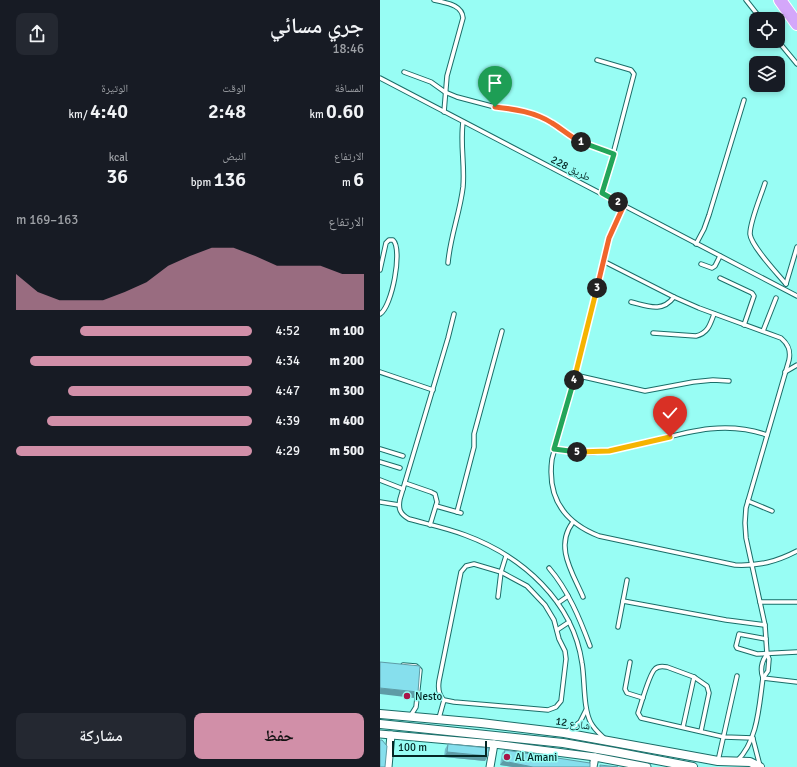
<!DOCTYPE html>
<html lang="ar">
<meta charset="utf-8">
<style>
:root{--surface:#171b24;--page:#242831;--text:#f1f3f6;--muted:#9ea1a6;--accent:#d18fa8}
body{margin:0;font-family:Signika,"Noto Naskh Arabic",sans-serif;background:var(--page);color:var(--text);direction:rtl;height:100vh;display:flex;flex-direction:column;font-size:15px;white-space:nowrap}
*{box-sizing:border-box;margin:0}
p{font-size:13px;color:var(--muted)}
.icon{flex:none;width:22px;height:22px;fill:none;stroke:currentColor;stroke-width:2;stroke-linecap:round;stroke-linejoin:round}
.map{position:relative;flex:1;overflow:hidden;direction:ltr}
.details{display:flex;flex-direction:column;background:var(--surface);width:380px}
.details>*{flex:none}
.buttons{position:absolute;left:369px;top:12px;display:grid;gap:8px}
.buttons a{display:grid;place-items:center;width:36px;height:36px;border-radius:8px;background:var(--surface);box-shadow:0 2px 6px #0003;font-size:20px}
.scale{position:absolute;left:12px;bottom:10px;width:95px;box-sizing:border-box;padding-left:4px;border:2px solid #042624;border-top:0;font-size:11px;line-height:14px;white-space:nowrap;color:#042624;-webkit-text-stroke:3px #98fdf4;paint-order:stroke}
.pin{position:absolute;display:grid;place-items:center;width:34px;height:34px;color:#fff;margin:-41px -17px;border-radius:50% 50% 50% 0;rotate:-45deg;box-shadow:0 0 4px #0007}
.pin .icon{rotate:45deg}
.km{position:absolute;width:20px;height:20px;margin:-10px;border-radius:50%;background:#222;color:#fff;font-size:11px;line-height:20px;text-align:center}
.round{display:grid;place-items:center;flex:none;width:42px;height:42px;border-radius:8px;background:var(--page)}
.headline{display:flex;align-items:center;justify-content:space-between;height:68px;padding:0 16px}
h1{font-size:22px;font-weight:600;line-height:30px}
.figures{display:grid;grid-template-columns:repeat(3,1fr);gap:6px;height:68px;padding:4px 16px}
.figures div{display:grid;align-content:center}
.figures b{font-size:20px;font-weight:600}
.figures small{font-size:11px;font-weight:400}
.figures p{font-size:11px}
.chart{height:112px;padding:8px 16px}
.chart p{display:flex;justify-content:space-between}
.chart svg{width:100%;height:72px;margin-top:4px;fill:var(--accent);opacity:.7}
.primary-button{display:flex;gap:8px;margin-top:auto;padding:8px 16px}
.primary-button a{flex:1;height:46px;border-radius:8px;background:var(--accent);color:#111;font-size:16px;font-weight:600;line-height:46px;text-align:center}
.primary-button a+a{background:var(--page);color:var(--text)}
ul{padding:0 16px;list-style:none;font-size:13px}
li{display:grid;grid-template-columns:64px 48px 1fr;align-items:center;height:30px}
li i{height:10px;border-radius:5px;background:var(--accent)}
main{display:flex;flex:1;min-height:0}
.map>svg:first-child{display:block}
</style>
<main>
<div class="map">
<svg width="417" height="767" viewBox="0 0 417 767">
<rect width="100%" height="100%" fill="#98fdf4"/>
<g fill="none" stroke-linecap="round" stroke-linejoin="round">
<g stroke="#1a6d68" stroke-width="5.5">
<g id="service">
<path d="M 54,0 C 65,3 82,4 83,18 L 67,76 L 64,112"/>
<polyline points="366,0 381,19"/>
<polyline points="398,41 417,64"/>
<polyline points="217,60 251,70 254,74 226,181 222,193"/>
<polyline points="24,72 51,82 65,92 77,97 115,107 144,111 158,116 171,122 196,140 234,154"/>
<polyline points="0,78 417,296"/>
<path d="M 385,183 C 381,196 370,221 370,234 C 371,246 397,273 406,284"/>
<path d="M 244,205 L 229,238 L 195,375 L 172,459 C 167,497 183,522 219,536 L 355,565 C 379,566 396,562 417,551"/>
<polyline points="316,244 324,229 329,215 364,100"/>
<path d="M 223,261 L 294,297 L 319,308 L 401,338 C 408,344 411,350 409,360 L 366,508 L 365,523 L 366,538 L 385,625 L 387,654 L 389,659 L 388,671 L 383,678 C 379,705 378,741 357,761"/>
<path d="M 68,263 C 70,237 80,213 83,187 C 85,165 80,144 83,122"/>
<polyline points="321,264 332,268 335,266 340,256"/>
<path d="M 0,270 L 6,243 L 9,240 L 13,240 C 23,249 12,307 0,314"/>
<polyline points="340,278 372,293 374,296 364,325"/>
<polyline points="406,284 417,247"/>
<path d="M 251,302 C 268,306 282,313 294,297"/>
<path d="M 74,314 L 68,338 L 20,499 C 18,509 20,514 29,519 C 47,524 67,528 85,535 C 142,556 193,601 202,663 C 205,680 203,709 211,723 C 214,729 220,734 225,739"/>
<polyline points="383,331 396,298"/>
<path d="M 273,333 L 316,336 C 328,333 330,325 334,314"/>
<polyline points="0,372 53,390"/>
<polyline points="405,372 417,365"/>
<polyline points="195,375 265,391 313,382 333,380 349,381"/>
<polyline points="0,449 23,456"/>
<path d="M 174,449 C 189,452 205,454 220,452 C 277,446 328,414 387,435"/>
<polyline points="0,462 20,468"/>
<polyline points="0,480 23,489"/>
<polyline points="25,483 51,492 55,494 57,502 50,525"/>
<polyline points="368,501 392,511"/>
<polyline points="0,502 19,505"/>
<polyline points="56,506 81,513"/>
<polyline points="77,512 94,447 94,434 122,331"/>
<path d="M 193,522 C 174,547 193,573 203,597"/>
<path d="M 169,568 C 188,590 200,619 210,646"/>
<polyline points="118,597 121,572 126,556"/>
<polyline points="243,601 346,620 385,625"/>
<polyline points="380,602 417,602"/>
<polyline points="178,603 188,596"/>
<polyline points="238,627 247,580"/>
<polyline points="177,630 189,622"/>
<polyline points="386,639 359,634 356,646 357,648 377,654 417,652"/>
<polyline points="250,662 245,689 247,693 263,698"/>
<polyline points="23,665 36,666 40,670 36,707 31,715"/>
<polyline points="383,678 417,682"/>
<path d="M 383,678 C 380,670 382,661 387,654"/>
<path d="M 59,718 L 64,700 L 74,702 L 168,710 L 176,707 L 181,701 L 186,659 L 185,651 L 179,639 L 174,620 L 165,605 L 147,586 L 121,572 L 94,564 L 86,566 L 81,572 L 59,681 C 58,688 58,695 64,700"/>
<polyline points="303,727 314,677"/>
<path d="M 321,731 L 329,693 L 327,686 L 314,677 L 287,667 C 282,666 278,666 275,669 C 269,674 261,705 258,713 L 261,718 L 344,737 L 373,738"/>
<polyline points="187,732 200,722 206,710"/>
<polyline points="373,739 380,766"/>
<polyline points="338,761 357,676"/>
</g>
</g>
<g stroke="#1a6d68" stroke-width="9">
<g id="minor">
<polyline points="0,734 114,744 215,757 267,767"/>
<polyline points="8,767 11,735"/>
<polyline points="110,767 114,744"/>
<polyline points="213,767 215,757"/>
</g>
</g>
<g stroke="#1a6d68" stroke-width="10">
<g id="tertiary">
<polyline points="0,714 101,723 184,733 338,761 370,762 380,767"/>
<polyline points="0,724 183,743 235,752 313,767"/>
</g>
</g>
<g stroke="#fff" stroke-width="14">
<polyline id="motorway" points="400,0 417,24"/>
</g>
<use href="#service" stroke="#fff" stroke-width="3.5"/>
<use href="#minor" stroke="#fff" stroke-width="7"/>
<use href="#tertiary" stroke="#fff" stroke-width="8"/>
<use href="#motorway" stroke="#d4a7fa" stroke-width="12"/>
</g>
<g fill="#73c0cc">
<polygon points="68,744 105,761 64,757 65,749"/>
<polygon points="125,750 210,767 133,767 120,765 122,753"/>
</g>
<g fill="#5e9ca6">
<polygon points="0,688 38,692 34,698 0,694"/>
<polygon points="67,752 108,756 105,761 64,757"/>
<polygon points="123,761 153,767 133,767 120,765"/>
</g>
<g fill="#86dfed" stroke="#5e9ca6">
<polygon points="0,662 40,666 38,692 0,688"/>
<polygon points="0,740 2,740 7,746 5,767 0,767"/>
<polygon points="68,744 109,748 108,756 67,752"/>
<polygon points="125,750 210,763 210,767 153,767 123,761"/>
<polygon points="220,765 238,767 220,767"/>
</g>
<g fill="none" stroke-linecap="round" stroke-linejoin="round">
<g stroke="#fff" stroke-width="8">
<path id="split-1" d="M 115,107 C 134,109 155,112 172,123 C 182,129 190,137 201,142"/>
</g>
<g stroke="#fff" stroke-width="8">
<polyline id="split-2" points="201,142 234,154 222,193 238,202"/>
</g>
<g stroke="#fff" stroke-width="8">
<polyline id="split-3" points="217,288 229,238 244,205 238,202"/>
</g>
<g stroke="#fff" stroke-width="8">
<polyline id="split-4" points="194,380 217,288"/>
</g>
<g stroke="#fff" stroke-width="8">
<polyline id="split-5" points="194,380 174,449 197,452"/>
</g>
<g stroke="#fff" stroke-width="8">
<polyline id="split-6" points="197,452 229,451 290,437"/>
</g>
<use href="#split-1" stroke="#f0652b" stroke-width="5"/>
<use href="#split-2" stroke="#22a559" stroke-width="5"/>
<use href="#split-3" stroke="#f0652b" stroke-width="5"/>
<use href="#split-4" stroke="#f5b400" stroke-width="5"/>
<use href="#split-5" stroke="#22a559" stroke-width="5"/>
<use href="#split-6" stroke="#f5b400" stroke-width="5"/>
</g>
<g fill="#a91549" stroke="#98fdf4" stroke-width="1.5">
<circle cx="27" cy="696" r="4"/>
<circle cx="127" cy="757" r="4"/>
</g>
<g text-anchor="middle" stroke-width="3" stroke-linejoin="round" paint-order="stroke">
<g font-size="11" fill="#042624" stroke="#98fdf4">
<text transform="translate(191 168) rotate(27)" y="4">طريق 228</text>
<text transform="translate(193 723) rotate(9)" y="4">شارع 12</text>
</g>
<g font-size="11" fill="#042624" stroke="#98fdf4" text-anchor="start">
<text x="35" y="700">Nesto</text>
<text x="135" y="761">Al Amani</text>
</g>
</g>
</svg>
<div class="buttons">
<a><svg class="icon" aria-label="locate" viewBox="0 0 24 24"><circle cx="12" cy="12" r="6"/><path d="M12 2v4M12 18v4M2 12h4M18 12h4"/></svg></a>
<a><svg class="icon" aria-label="layers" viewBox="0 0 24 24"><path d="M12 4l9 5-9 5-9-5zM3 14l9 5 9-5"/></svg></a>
</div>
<div class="scale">100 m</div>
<div class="pin" style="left:115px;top:107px;background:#1e9e55"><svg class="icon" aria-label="arrive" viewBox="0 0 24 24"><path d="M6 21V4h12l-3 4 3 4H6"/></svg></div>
<div class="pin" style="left:290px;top:437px;background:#d93025"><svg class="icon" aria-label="check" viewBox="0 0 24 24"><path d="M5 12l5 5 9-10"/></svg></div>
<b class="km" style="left:201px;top:142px">1</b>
<b class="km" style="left:238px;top:202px">2</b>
<b class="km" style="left:217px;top:288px">3</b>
<b class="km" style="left:194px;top:380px">4</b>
<b class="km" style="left:197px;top:452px">5</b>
</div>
<section class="details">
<div class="headline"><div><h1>جري مسائي</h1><p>18:46</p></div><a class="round"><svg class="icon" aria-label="share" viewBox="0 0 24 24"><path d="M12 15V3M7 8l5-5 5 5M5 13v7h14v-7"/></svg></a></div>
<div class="figures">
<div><p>المسافة</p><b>0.60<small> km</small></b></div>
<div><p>الوقت</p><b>2:48</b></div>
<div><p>الوتيرة</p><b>4:40<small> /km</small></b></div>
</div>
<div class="figures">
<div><p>الارتفاع</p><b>6<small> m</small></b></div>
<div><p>النبض</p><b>136<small> bpm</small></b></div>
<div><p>kcal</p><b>36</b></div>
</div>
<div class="chart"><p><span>الارتفاع</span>163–169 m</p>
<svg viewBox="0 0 160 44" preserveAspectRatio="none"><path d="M0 44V22L10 33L20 38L30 38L40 38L50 33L60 27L70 17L80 11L90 6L100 6L110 11L120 17L130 17L140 17L150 22L160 22V44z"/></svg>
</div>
<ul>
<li><b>100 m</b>4:52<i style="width:73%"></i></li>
<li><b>200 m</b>4:34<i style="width:94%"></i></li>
<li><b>300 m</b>4:47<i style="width:78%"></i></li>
<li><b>400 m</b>4:39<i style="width:87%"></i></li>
<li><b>500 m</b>4:29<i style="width:100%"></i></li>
</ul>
<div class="primary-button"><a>حفظ</a><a>مشاركة</a></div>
</section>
</main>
